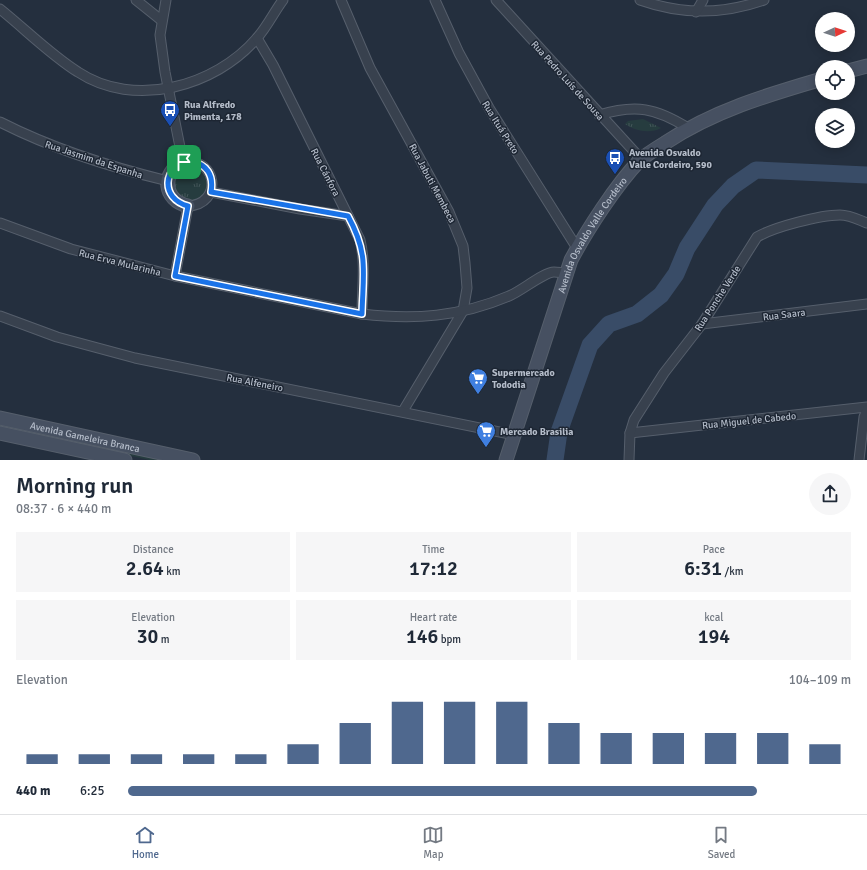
<!DOCTYPE html>
<meta charset="utf-8">
<style>
:root{--surface:#fff;--page:#f6f6f7;--text:#1f2937;--muted:#747a83;--line:#e0e1e3;--accent:#4f688e}
body{margin:0;font-family:Signika,sans-serif;background:var(--page);color:var(--text);height:100vh;display:flex;flex-direction:column;font-size:15px;white-space:nowrap}
*{box-sizing:border-box;margin:0}
p{font-size:13px;color:var(--muted)}
.icon{flex:none;width:22px;height:22px;fill:none;stroke:currentColor;stroke-width:2;stroke-linecap:round;stroke-linejoin:round}
.map{position:relative;height:460px;overflow:hidden}
.side{display:flex;flex-direction:column;background:var(--surface);flex:1}
.side>*{flex:none}
.needle{width:26px;rotate:87deg}
.tools{position:absolute;left:815px;top:12px;display:grid;gap:8px}
.tools a{display:grid;place-items:center;width:40px;height:40px;border-radius:50%;background:var(--surface);box-shadow:0 2px 10px #0003;font-size:20px}
.pin{position:absolute;display:grid;place-items:center;width:34px;height:34px;color:#fff;margin:-17px;border-radius:8px;box-shadow:0 2px 6px #0006}
.round{display:grid;place-items:center;flex:none;width:42px;height:42px;border-radius:21px;background:var(--page)}
.head{display:flex;align-items:center;justify-content:space-between;height:68px;padding:0 16px}
h1{font-size:22px;font-weight:600;line-height:30px}
.figures{display:grid;grid-template-columns:repeat(3,1fr);gap:6px;height:68px;padding:4px 16px}
.figures div{display:grid;align-content:center;border-radius:0px;background:var(--page);text-align:center}
.figures b{font-size:20px;font-weight:600}
.figures small{font-size:11px;font-weight:400}
.figures p{font-size:11px}
.chart{height:112px;padding:8px 16px}
.chart p{display:flex;justify-content:space-between}
.chart svg{width:100%;height:72px;margin-top:4px;stroke:var(--accent);stroke-width:6}
ul{padding:0 16px;list-style:none;font-size:13px}
li{display:grid;grid-template-columns:64px 48px 1fr;align-items:center;height:30px}
li i{height:10px;border-radius:5px;background:var(--accent)}
.tabs{display:flex;justify-content:space-around;align-items:center;height:56px;border-top:1px solid var(--line);background:var(--surface);font-size:11px;color:var(--muted)}
.tabs a{display:grid;justify-items:center;gap:2px}
.tabs .current{color:var(--accent)}
.map>svg:first-child{display:block}
</style>
<div class="map">
<svg width="867" height="460" viewBox="0 0 867 460">
<defs>
<pattern id="park-tufts" width="24" height="20" patternUnits="userSpaceOnUse"><rect width="24" height="20" fill="#263c3f"/><path d="M3 7l-1-3M5 7V3M7 7l1-3M15 17l-1-3M17 17v-4M19 17l1-3" fill="none" stroke="#435659"/></pattern>
</defs>
<rect width="100%" height="100%" fill="#242f3e"/>
<polygon fill="#263c3f" points="0,424 167,460 150,460 0,428"/>
<g fill="url(#park-tufts)">
<path d="M 643,119 L 661,128 C 650,134 635,131 625,124 L 628,121 Z"/>
<path d="M 185,166 C 202,166 216,178 205,195 C 203,198 198,200 194,202 L 174,193 L 173,176 Z"/>
</g>
<g fill="none" stroke-linecap="round" stroke-linejoin="round">
<polyline stroke="#394c67" stroke-width="17" points="555,460 559,432 590,345 609,324 637,314 661,295 676,274 687,248 715,205 733,186 756,170 867,175"/>
<g stroke="#565f6c" stroke-width="11">
<g id="street">
<polyline points="136,0 161,20"/>
<path d="M 166,0 L 160,35 L 165,72 L 183,162 C 218,157 223,204 188,206 L 175,276"/>
<polyline points="341,0 370,68 449,212 463,246 465,263 467,288 463,311 403,411"/>
<polyline points="435,0 459,53 489,108 577,248"/>
<polyline points="496,0 641,159"/>
<path d="M 640,0 C 682,15 722,15 764,0"/>
<path d="M 0,9 C 25,29 52,56 78,72 C 134,109 215,87 257,38 C 267,27 274,12 283,0"/>
<polyline points="696,12 703,0"/>
<path d="M 257,38 L 273,65 L 360,240 C 366,264 362,289 362,314"/>
<path d="M 599,115 C 636,104 656,108 688,128"/>
<path d="M 0,122 C 53,149 110,167 168,181"/>
<polyline points="211,192 300,209 348,216"/>
<path d="M 0,223 L 71,249 L 175,276 L 362,314 C 414,320 460,317 509,296 C 520,292 544,272 554,272 C 558,272 563,273 566,273"/>
<polyline points="0,316 57,337 135,358 514,435"/>
<polyline points="702,324 867,304"/>
<polyline points="630,433 867,407"/>
<path d="M 629,460 L 630,433 L 634,420 L 664,373 L 702,324 L 757,237 C 774,227 820,215 840,215 C 850,215 859,220 867,223"/>
<polyline points="859,460 864,417 867,410"/>
</g>
</g>
<g stroke="#565f6c" stroke-width="15">
<g id="secondary">
<polyline points="848,71 867,66"/>
<path d="M 183,162 C 161,173 163,200 188,206"/>
<path id="s1" d="M 0,418 L 193,460"/>
<polyline points="0,433 125,460"/>
<path id="s2" d="M 506,460 L 571,260 C 587,230 616,185 640,160 C 647,154 657,148 665,143 C 713,111 767,95 822,79"/>
</g>
</g>
<use href="#street" stroke="#38414e" stroke-width="9"/>
<use href="#secondary" stroke="#465061" stroke-width="13"/>
</g>
<g fill="none" stroke-linecap="round" stroke-linejoin="round">
<g stroke="#fff" stroke-width="8">
<path id="route" d="M 190,161 C 207,164 214,175 211,192 L 348,216 C 369,254 363,273 362,314 L 175,276 L 188,206 C 160,199 162,165 190,161 Z"/>
</g>
<use href="#route" stroke="#1a73e8" stroke-width="5"/>
</g>
<defs>
<g id="bus-pin" transform="scale(1)"><path d="M0 17L-7.5 6A9.5 9.5 0 1 1 7.5 6Z" fill="#1a4fb4" stroke="#1d2633"/><path d="M-5-6H5V4H4V6H2V4H-2V6H-4V4H-5ZM-3.5-4V0h7V-4ZM-3.5 1.2v1.5H-2V1.2ZM2 1.2v1.5H3.5V1.2Z" fill="#fff"/></g>
<g id="supermarket-pin" transform="scale(1)"><path d="M0 17L-7.5 6A9.5 9.5 0 1 1 7.5 6Z" fill="#3f7fe0" stroke="#1d2633"/><path d="M-6-5.5h2.5l.6 2H6L4.5 2H-2.5L-4.4-4H-6ZM-1.5 3.2a1.3 1.3 0 1 0 .1 0ZM3 3.2a1.3 1.3 0 1 0 .1 0Z" fill="#fff"/></g>
</defs>
<g fill-rule="evenodd">
<use href="#bus-pin" x="170" y="110"/>
<use href="#bus-pin" x="615" y="158"/>
<use href="#supermarket-pin" x="478" y="378"/>
<use href="#supermarket-pin" x="486" y="431"/>
</g>
<g text-anchor="middle" stroke-width="3" stroke-linejoin="round" paint-order="stroke">
<g font-size="10" fill="#b4bcc9" stroke="#1d2633">
<text transform="translate(568 80) rotate(48)" y="4">Rua Pedro Luís de Sousa</text>
<text transform="translate(501 127) rotate(58)" y="4">Rua Ituá Preto</text>
<text transform="translate(94 159) rotate(18)" y="4">Rua Jasmim da Espanha</text>
<text transform="translate(326 172) rotate(63)" y="4">Rua Cánfora</text>
<text transform="translate(433 183) rotate(62)" y="4">Rua Jabuti Membeca</text>
<text dy="4" stroke="none"><textPath href="#s2" startOffset="242">Avenida Osvaldo Valle Cordeiro</textPath></text>
<text transform="translate(120 262) rotate(14)" y="4">Rua Erva Mularinha</text>
<text transform="translate(717 298) rotate(-57)" y="4">Rua Ponche Verde</text>
<text transform="translate(784 314) rotate(-7)" y="4">Rua Saara</text>
<text transform="translate(255 382) rotate(11)" y="4">Rua Alfeneiro</text>
<text transform="translate(749 420) rotate(-6)" y="4">Rua Miguel de Cabedo</text>
<text dy="4" stroke="none"><textPath href="#s1" startOffset="87">Avenida Gameleira Branca</textPath></text>
</g>
<g font-size="10" font-weight="bold" fill="#b4bcc9" stroke="#1d2633" text-anchor="start">
<text x="184" y="108">Rua Alfredo<tspan x="184" dy="12">Pimenta, 178</tspan></text>
<text x="629" y="156">Avenida Osvaldo<tspan x="629" dy="12">Valle Cordeiro, 590</tspan></text>
<text x="492" y="376">Supermercado<tspan x="492" dy="12">Tododia</tspan></text>
<text x="500" y="435">Mercado Brasilia</text>
</g>
</g>
</svg>
<div class="tools">
<a><svg class="needle" viewBox="-14 -14 28 28"><path d="M0-13l5 13h-10z" fill="#e53935"/><path d="M0 13l5-13h-10z" fill="#747a83"/></svg></a>
<a><svg class="icon" aria-label="locate" viewBox="0 0 24 24"><circle cx="12" cy="12" r="6"/><path d="M12 2v4M12 18v4M2 12h4M18 12h4"/></svg></a>
<a><svg class="icon" aria-label="layers" viewBox="0 0 24 24"><path d="M12 4l9 5-9 5-9-5zM3 14l9 5 9-5"/></svg></a>
</div>
<div class="pin" style="left:184px;top:162px;background:#1e9e55"><svg class="icon" aria-label="arrive" viewBox="0 0 24 24"><path d="M6 21V4h12l-3 4 3 4H6"/></svg></div>
</div>
<section class="side">
<div class="head"><div><h1>Morning run</h1><p>08:37 · 6 × 440 m</p></div><a class="round"><svg class="icon" aria-label="share" viewBox="0 0 24 24"><path d="M12 15V3M7 8l5-5 5 5M5 13v7h14v-7"/></svg></a></div>
<div class="figures">
<div><p>Distance</p><b>2.64<small> km</small></b></div>
<div><p>Time</p><b>17:12</b></div>
<div><p>Pace</p><b>6:31<small> /km</small></b></div>
</div>
<div class="figures">
<div><p>Elevation</p><b>30<small> m</small></b></div>
<div><p>Heart rate</p><b>146<small> bpm</small></b></div>
<div><p>kcal</p><b>194</b></div>
</div>
<div class="chart"><p><span>Elevation</span>104–109 m</p>
<svg viewBox="0 0 160 44" preserveAspectRatio="none"><path d="M5 44V38M15 44V38M25 44V38M35 44V38M45 44V38M55 44V32M65 44V19M75 44V6M85 44V6M95 44V6M105 44V19M115 44V25M125 44V25M135 44V25M145 44V25M155 44V32"/></svg>
</div>
<ul>
<li><b>440 m</b>6:25<i style="width:87%"></i></li>
</ul>
</section>
<nav class="tabs">
<a class="current"><svg class="icon" aria-label="home" viewBox="0 0 24 24"><path d="M3 11l9-7 9 7M6 9v11h12V9"/></svg>Home</a>
<a><svg class="icon" aria-label="map" viewBox="0 0 24 24"><path d="M3 6l6-2 6 2 6-2v14l-6 2-6-2-6 2zM9 4v14M15 6v14"/></svg>Map</a>
<a><svg class="icon" aria-label="saved" viewBox="0 0 24 24"><path d="M7 4h10v16l-5-4-5 4z"/></svg>Saved</a>
</nav>
